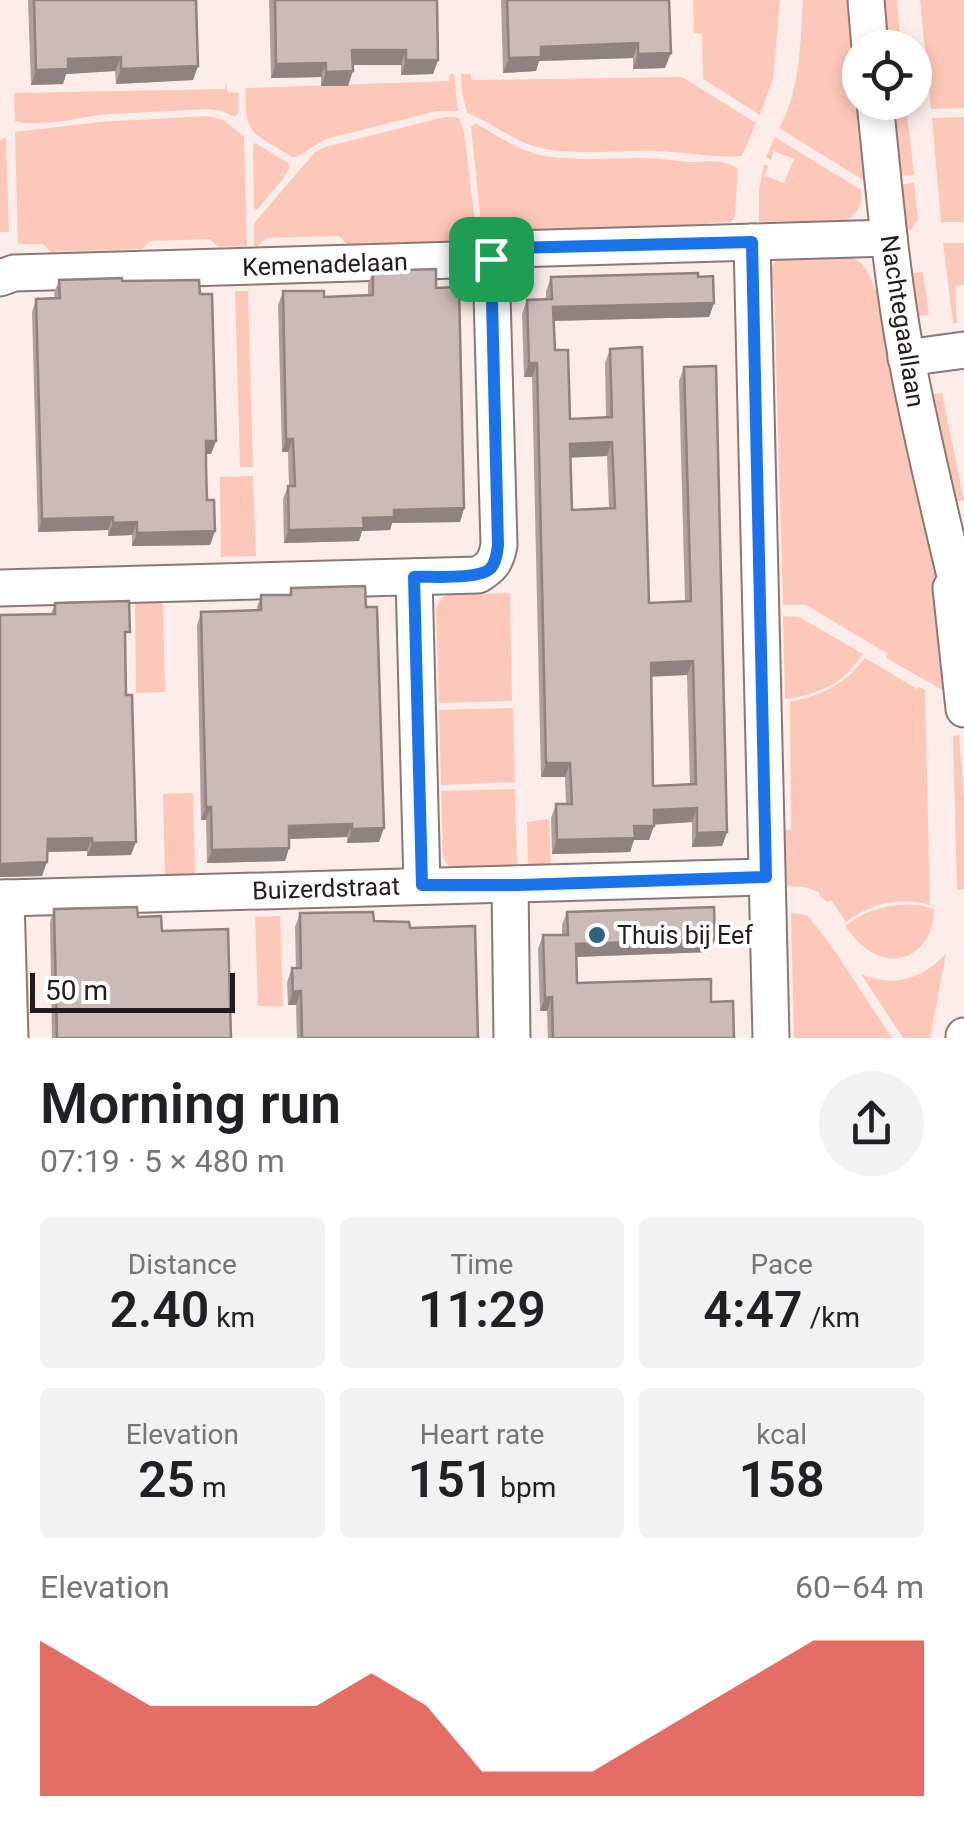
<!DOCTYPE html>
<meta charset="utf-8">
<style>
:root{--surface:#fff;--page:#f2f2f2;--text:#202124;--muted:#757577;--accent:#d93025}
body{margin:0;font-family:Roboto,sans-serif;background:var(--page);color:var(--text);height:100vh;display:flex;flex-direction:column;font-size:38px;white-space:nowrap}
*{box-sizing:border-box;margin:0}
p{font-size:32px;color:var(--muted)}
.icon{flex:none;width:55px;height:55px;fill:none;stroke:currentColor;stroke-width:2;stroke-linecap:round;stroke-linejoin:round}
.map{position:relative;height:1038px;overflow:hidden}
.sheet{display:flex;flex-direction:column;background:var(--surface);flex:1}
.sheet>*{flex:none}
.buttons{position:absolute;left:842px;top:30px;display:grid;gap:20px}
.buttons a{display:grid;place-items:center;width:90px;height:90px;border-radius:50%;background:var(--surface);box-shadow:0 5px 15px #0003;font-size:50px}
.scale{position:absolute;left:30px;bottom:25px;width:205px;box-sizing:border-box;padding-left:10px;border:5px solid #231c1a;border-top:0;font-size:28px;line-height:35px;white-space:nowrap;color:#231c1a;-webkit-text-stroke:8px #fff;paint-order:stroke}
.pin{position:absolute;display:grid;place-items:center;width:85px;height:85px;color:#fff;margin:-42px;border-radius:20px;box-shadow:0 5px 15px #0006}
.round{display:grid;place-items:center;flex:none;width:105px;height:105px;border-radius:52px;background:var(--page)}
.overview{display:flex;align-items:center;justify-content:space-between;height:170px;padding:0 40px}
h1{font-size:55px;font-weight:600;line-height:75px}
.stats{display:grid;grid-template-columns:repeat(3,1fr);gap:15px;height:170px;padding:10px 40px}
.stats div{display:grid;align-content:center;border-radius:10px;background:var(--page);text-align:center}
.stats b{font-size:50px;font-weight:600}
.stats small{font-size:28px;font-weight:400}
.stats p{font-size:28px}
.chart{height:280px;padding:20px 40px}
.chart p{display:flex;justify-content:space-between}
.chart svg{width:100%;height:180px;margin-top:10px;fill:var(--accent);opacity:.7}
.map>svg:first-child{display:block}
</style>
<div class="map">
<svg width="964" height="1038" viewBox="0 0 964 1038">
<rect width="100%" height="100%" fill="#fcede9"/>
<g fill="#fdc8ba">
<polygon points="693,0 780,0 773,79 760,115 703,79 702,34 694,33"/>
<path d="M 803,0 L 851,0 L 867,180 L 863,180 L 779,128 C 801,90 800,43 803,0 Z"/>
<polygon points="879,0 897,0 901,47 883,47"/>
<polygon points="920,0 964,0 964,108 931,109"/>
<path d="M 450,74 L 454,74 L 458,111 L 437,111 L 326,139 L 296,157 L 292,157 C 254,132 243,137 246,88 L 449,81 Z"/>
<path d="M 461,74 L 471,74 L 472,80 L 682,77 L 756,123 L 742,156 C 714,158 684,152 656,151 C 615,149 570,158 530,145 C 508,137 489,121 467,113 L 462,92 Z"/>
<path d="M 226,80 L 227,92 L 239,93 L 238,113 L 234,117 L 222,111 L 208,109 C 176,111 143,112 111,114 C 83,116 42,128 15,121 L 14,93 L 225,89 Z"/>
<polygon points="888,103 906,103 914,175 895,176"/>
<polygon points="208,116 224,120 244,137 247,246 218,247 210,239 150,241 142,249 51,252 43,244 18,244 15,132 99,122"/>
<polygon points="445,117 459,118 464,132 476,230 471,231 471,241 347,244 339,236 266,238 258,246 254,246 254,225 256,221 315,152 325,147"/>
<polygon points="964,117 964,222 941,222 932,118"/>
<path d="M 475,123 C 498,136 520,152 546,156 C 576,161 608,158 639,158 C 655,158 670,160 686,162 C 704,163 722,157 738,169 L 735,216 L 731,222 L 708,223 L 707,227 L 482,233 L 471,127 Z"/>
<polygon points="6,137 9,232 0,232 0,140"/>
<path d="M 775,137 L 861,190 C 864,202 857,215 846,220 L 759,222 L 759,190 L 764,164 L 768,166 L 765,176 L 784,183 L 794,159 L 774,151 L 771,160 L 766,157 Z"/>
<polygon points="255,143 288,163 290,167 283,179 257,210 254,208 253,146"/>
<polygon points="914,183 918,219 911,230 903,232 896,185"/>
<polygon points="943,243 964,243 964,285 955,286 957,323 953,323"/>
<path d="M 848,256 C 865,262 870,274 875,290 L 883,290 L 941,590 L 955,697 L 886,658 L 888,654 L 806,605 L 783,605 L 774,289 L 770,288 L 770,269 L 777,259 Z"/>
<polygon points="923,272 929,315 913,317 906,274"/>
<polygon points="235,291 248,291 253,467 240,467"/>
<polygon points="942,393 964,500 953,502 927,396"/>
<polygon points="253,476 256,556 221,557 220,477"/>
<polygon points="510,593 512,701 439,703 436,609 441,598 447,595"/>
<polygon points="160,602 163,605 165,692 136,693 135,603"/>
<path d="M 783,616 L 799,617 L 863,654 C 843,684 820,694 785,699 Z"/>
<path d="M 865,658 L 917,689 L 919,687 L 925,690 L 930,905 C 900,897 871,903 846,922 L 831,900 L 827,902 L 819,895 L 819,892 L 805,887 L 782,886 L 780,836 L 786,830 L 791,830 L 790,702 C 822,695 845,685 865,658 Z"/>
<polygon points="513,708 515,782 441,785 439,710"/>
<polygon points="959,735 964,795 964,889 957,890 953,736"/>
<polygon points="515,789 517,867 450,868 443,858 441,791"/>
<polygon points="193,793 195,876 165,876 163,794"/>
<polygon points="549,819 551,866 528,867 527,822"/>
<path d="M 919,905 L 934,909 C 935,946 902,973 868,950 C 859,944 852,935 845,926 C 869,908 890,904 919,905 Z"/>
<polygon points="791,913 806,915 809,917 837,954 892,1038 794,1038"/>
<polygon points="280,916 283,1006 258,1006 255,917"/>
<path d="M 946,954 L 930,1038 L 903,1038 L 861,974 C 894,988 922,979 946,954 Z"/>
</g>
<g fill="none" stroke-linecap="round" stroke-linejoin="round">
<g stroke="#8a7874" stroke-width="39">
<g id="minor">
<polyline points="866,0 870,48"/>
<path d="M 875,102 C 884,188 891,275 907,360 C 923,445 944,529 964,613"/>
<polyline points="752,242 771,1038"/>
<polyline points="0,278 14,273 491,259 512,249 889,238"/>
<polyline points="906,358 964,350"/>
<polyline points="414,577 422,885"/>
<path d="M 0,588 L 478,575 C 492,567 496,561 499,545 L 491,259"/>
<polyline points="951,588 964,709"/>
<polyline points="510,885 512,1038"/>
<polyline points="0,898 6,898 10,1038"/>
<polyline points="6,898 766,877"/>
<polyline points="964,1038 964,1036"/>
</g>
</g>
<use href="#minor" stroke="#fff" stroke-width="35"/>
</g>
<g fill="#afa09c" fill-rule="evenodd">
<polygon points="28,0 196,0 198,66 193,80 116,84 115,71 66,74 63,84 31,85"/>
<polygon points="269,0 437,0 438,60 433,74 401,75 401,65 353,65 348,86 321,86 321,77 271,78"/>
<polygon points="501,0 669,0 665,68 633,69 633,58 539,61 536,71 503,73"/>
<polygon points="373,271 436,288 464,508 460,522 392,523 390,530 362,531 359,541 284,543 283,499 288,486 289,486 288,452 282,452 278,305 283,291 324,297 368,295 368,284"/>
<path d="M 551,277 L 698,277 L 714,303 L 709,317 L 553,321 L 555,350 L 570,419 L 606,418 L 605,363 L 610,349 L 649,603 L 685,601 L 679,381 L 684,367 L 727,832 L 722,846 L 692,847 L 692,822 L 654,824 L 649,840 L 634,840 L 630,852 L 552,854 L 551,818 L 556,804 L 566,804 L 565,777 L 541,777 L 532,377 L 524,377 L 522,314 L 527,300 L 546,299 L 546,291 ZM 607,456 L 609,508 L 572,510 L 571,457 ZM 687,675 L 690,784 L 653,786 L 651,676 Z"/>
<polygon points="59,280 122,281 200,294 216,441 211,454 206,454 207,500 215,531 210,545 132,546 132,535 108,536 108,530 38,532 32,312 36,299 55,298 54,293"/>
<polygon points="291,588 379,842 347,843 347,837 289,839 289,848 285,861 207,863 206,820 201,820 197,626 201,612 256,611 261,595 289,595"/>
<polygon points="55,603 125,645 131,855 87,856 87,851 47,852 42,876 0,877 51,614"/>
<polygon points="54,909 138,917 162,931 231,1038 52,1038 50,922"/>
<polygon points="567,912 715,939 710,952 576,957 577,983 711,1002 734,1038 548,1038 547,1011 540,1011 538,949 543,935 562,935 562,925"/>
<polygon points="300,913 374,921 410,928 478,1038 297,1038 296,1005 288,1005 287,982 292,968 296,968 295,927"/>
</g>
<g fill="#8f827f">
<polygon points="638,43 633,58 539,61 536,71 503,73 509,58 541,47"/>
<polygon points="352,50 406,50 401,65 347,65"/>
<polygon points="671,53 665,68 633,69 638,54"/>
<polygon points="121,57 115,71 66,74 63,84 31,85 36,70 68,59"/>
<polygon points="406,60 438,60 433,74 401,75"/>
<polygon points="326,63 321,77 271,78 276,64"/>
<polygon points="198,66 193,80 116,84 121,69"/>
<polygon points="353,71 348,86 321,86 326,72"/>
<polygon points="714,303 709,317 548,321 553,307"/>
<polygon points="529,363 537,363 532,377 524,377"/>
<polygon points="286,439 293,439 288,452 282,452"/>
<polygon points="206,441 216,441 211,454 201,454"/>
<polygon points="612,442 607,456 565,458 570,444"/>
<polygon points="464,508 460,522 392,523 390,530 362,531 359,541 284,543 289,530 363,518 394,510"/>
<polygon points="113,517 108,530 38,532 42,519"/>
<polygon points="137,522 132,535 108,536 113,523"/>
<polygon points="215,531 210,545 132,546 137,533"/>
<polygon points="693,661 687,675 645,677 651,663"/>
<polygon points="546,763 570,763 565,777 541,777"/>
<polygon points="206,807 211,807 206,820 201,820"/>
<polygon points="697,808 692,822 649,825 654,810"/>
<polygon points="352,824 347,837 284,839 289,826"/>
<polygon points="634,826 654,826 649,840 634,840 630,852 552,854 557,840"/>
<polygon points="384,828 379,842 347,843 352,829"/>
<polygon points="727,832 722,846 692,847 697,833"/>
<polygon points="92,838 87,851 43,852 48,839"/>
<polygon points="136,842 131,855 87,856 92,843"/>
<polygon points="289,848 285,861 207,863 212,850"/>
<polygon points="47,862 42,876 0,877 0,864"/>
<polygon points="715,939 710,952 571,957 576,944"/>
<polygon points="301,991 296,1005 288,1005 293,992"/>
<polygon points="552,997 547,1011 540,1011 545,998"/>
</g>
<g fill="#ccbab5" stroke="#8f827f" stroke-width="2.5" fill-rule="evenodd">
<polygon points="34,0 196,0 198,66 121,69 121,57 68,59 68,69 36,70"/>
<polygon points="275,0 437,0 438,60 406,60 406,50 352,50 353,71 326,72 326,63 276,64"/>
<polygon points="507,0 669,0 671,53 638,54 638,43 541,47 541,57 509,58"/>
<polygon points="436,269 436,288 459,287 464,508 394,510 394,517 363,518 364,528 289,530 288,486 295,486 293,439 286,439 283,291 324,291 324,297 373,295 373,271"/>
<path d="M 698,273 L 698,277 L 713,276 L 714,303 L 553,307 L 555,350 L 568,350 L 570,419 L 612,417 L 610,349 L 642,347 L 649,603 L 691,601 L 684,367 L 716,366 L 727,832 L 697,833 L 697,808 L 654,810 L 654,826 L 634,826 L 635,838 L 557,840 L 556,804 L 572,804 L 570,763 L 546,763 L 537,363 L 529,363 L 527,300 L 552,299 L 551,277 ZM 612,442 L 615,508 L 572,510 L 570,444 ZM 693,661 L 696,784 L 653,786 L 651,663 Z"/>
<polygon points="122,278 122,281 199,280 200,294 212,294 216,441 206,441 206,466 207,500 214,500 215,531 137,533 137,522 113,523 113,517 42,519 36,299 60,298 59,280"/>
<polygon points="365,586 366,607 377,607 384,828 352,829 352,824 289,826 289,848 212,850 211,807 206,807 201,612 261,610 261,595 291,595 291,588"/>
<polygon points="129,601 130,632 125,632 126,695 132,695 136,842 92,843 92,838 48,839 47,862 0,864 0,615 55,614 55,603"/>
<polygon points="137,907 138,917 161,916 162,931 228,929 231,1038 57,1038 54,909"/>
<polygon points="714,907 715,939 576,944 577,983 711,979 711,1002 733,1001 734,1038 553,1038 552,997 545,998 543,935 568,935 567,912"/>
<polygon points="373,912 374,921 409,922 410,928 475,926 478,1038 302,1038 301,991 293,992 292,968 301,968 300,913"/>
</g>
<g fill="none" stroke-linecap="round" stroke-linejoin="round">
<g stroke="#fff" stroke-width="20">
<path id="route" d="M 752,242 L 766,877 L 520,885 L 422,885 L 414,577 C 431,576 477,580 490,569 C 496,563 497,553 498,545 L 491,259 L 512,248 Z"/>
</g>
<use href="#route" stroke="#1a73e8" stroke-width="12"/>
</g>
<circle fill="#326381" stroke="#fff" stroke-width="4" cx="597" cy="935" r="10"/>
<g text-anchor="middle" stroke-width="8" stroke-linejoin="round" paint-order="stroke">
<g font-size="25" fill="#231c1a" stroke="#fff">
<text transform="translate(325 264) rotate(-2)" y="9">Kemenadelaan</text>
<text transform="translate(903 321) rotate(81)" y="9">Nachtegaallaan</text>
<text transform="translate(326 888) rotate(-2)" y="9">Buizerdstraat</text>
</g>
<g font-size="25" fill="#231c1a" stroke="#fff" text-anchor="start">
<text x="617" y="944">Thuis bij Eef</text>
</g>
</g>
</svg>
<div class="buttons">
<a><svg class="icon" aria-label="locate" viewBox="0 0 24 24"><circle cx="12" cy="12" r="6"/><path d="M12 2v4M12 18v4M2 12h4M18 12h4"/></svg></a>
</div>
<div class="scale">50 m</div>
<div class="pin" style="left:491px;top:259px;background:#1e9e55"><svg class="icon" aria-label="arrive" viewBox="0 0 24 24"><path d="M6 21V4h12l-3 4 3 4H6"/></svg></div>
</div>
<section class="sheet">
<div class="overview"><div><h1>Morning run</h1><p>07:19 · 5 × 480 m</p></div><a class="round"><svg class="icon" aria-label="share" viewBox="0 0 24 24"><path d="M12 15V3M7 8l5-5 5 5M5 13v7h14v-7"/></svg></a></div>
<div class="stats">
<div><p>Distance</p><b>2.40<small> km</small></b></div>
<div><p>Time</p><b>11:29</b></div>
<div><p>Pace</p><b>4:47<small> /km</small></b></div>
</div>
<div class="stats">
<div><p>Elevation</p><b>25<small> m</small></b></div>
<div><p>Heart rate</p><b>151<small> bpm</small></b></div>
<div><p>kcal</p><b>158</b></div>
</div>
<div class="chart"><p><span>Elevation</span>60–64 m</p>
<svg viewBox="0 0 160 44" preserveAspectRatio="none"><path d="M0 44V6L10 14L20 22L30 22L40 22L50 22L60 14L70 22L80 38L90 38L100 38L110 30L120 22L130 14L140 6L150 6L160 6V44z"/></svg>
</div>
</section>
